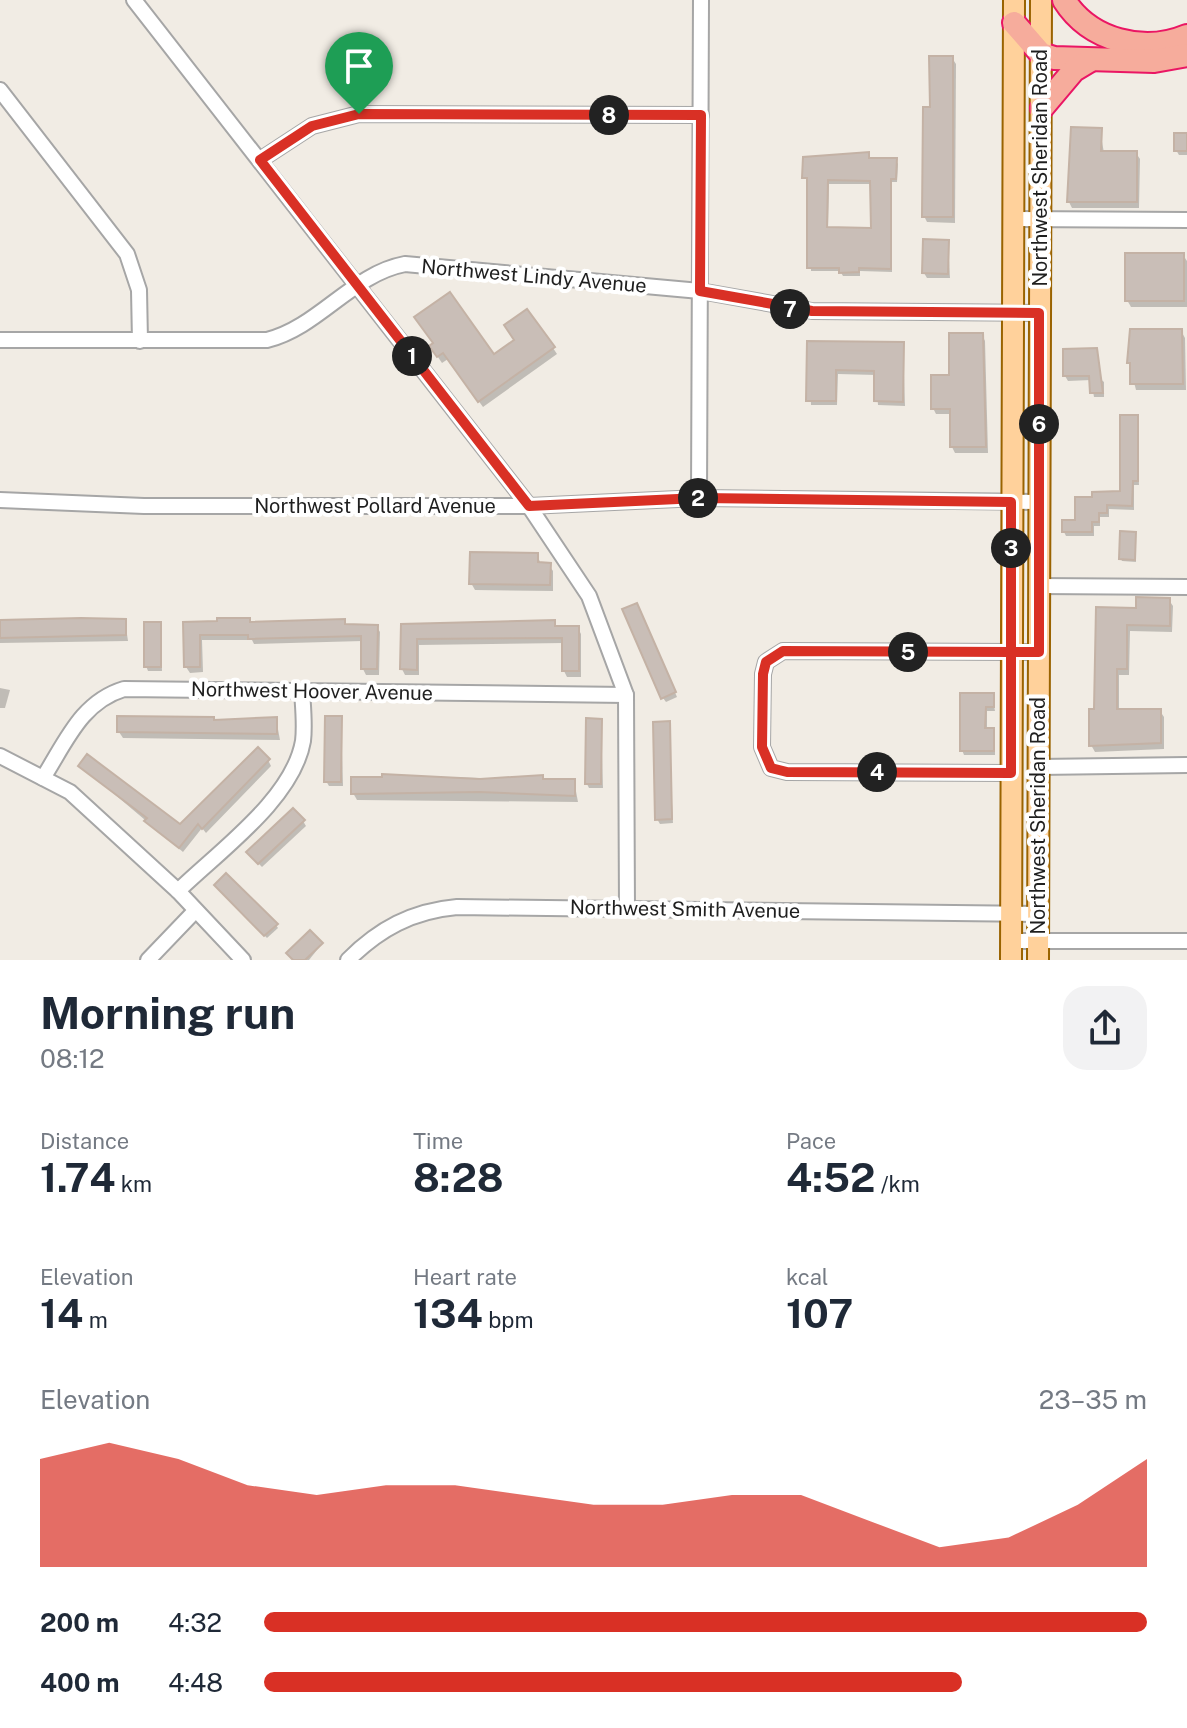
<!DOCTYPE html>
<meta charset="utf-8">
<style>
:root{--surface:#fff;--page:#f2f2f3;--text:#1f2937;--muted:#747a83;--accent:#d93025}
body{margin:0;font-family:"Public Sans",sans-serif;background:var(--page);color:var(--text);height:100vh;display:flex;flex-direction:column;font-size:30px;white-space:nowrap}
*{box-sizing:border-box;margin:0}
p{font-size:26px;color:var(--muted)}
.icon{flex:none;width:44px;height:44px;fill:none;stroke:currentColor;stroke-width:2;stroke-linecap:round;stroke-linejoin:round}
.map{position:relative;height:960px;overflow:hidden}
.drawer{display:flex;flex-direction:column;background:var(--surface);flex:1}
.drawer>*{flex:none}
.pin{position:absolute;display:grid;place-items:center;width:68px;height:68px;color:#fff;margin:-82px -34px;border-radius:50% 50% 50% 0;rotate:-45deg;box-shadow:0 0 8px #0007}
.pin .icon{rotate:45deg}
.km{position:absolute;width:40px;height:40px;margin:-20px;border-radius:50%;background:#222;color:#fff;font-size:22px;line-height:40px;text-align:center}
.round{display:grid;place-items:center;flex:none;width:84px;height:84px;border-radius:24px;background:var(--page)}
.headline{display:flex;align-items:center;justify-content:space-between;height:136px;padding:0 40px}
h1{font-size:44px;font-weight:700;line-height:60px}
.stats{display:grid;grid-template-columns:repeat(3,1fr);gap:12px;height:136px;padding:8px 40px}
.stats div{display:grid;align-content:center}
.stats b{font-size:40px;font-weight:700}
.stats small{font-size:22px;font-weight:400}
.stats p{font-size:22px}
.chart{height:224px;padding:16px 40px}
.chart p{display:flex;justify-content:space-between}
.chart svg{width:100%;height:144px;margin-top:8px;fill:var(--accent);opacity:.7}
ul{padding:0 40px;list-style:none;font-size:26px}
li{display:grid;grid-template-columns:128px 96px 1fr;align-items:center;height:60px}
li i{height:20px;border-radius:10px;background:var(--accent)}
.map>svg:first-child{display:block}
</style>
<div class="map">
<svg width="1187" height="960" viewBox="0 0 1187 960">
<rect width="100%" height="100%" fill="#f1ece4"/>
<g fill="#0003" fill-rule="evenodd">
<polygon points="952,58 956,64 955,223 927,222 924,216 932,109"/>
<polygon points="1100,130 1104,153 1136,153 1140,159 1139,208 1072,208 1069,202"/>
<polygon points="1187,134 1187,155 1179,155 1176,150"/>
<path d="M 868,154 L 870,160 L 896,160 L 898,164 L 897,182 L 892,182 L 892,272 L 860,271 L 860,276 L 843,276 L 840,271 L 811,271 L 809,181 L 804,177 ZM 829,184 L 872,184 L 873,230 L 828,229 Z"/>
<polygon points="948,241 950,278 927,278 924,273"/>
<polygon points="1183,255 1187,261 1187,307 1131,307 1127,300"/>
<polygon points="1181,331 1185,338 1186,390 1136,390 1129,363"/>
<polygon points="982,335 985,341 988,453 955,453 952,447 952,414 936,414 933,408"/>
<polygon points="809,343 903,344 905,406 878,405 876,375 838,374 837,405 811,405"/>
<polygon points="431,347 494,356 553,348 557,354 483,407 448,359 442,363"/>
<polygon points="1096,350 1099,378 1104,382 1104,397 1094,397 1091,380 1068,381 1065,376"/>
<polygon points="1136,417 1139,485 1134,485 1134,510 1109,509 1109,517 1100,517 1100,526 1094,526 1094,536 1066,536 1064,532 1122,493"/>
<polygon points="1135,534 1136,562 1122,561 1121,559"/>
<polygon points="537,555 541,564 549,565 553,571 553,591 475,590 471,583"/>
<polygon points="1169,600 1173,606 1172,632 1130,631 1129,675 1119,675 1119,711 1160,711 1164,717 1164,749 1095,752 1091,745 1096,711 1098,609 1138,610"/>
<polygon points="639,610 677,697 666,702 663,698"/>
<polygon points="249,620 251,624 344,621 347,626 377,627 380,632 379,675 366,675 363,669 363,641 254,644 252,640 202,640 203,672 190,673 186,667 185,624"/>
<polygon points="0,621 125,621 128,641 0,643"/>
<polygon points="554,622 557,628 578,628 581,634 581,677 567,677 564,671 564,643 419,645 419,675 405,675 402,669 402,626"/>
<polygon points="160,624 162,671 148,671 146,666"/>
<polygon points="0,688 10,690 5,708 0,708"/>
<polygon points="992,695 995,711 987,711 987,730 995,735 995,755 964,755 962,750"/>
<polygon points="341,718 343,786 329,786 326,781"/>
<polygon points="276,719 280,740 123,738 119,732"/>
<polygon points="601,721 603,788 589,788 587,784"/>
<polygon points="668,723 673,823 660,824 657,819"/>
<polygon points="268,760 271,766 206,833 202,828 183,852 81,766 180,827"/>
<polygon points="416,776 574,781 578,802 357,800 353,793 353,779"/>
<polygon points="303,821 306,826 262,867 252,857"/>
<polygon points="218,888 276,925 278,928 267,938"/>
<polygon points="321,945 309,960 294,960"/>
</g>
<g fill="#c9beb7" stroke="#c4b2a5" stroke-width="2" fill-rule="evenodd">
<polygon points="929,56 953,56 953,217 922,217 923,107 930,107"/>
<polygon points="1071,127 1102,128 1101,151 1137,151 1137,202 1067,202"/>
<rect x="1174" y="133" width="13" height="18"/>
<path d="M 869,152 L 869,158 L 897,158 L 896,179 L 891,179 L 891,269 L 859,268 L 859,272 L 839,273 L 839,268 L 807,268 L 807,178 L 802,178 L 803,157 ZM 828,180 L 870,181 L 871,228 L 827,227 Z"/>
<polygon points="923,239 949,240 948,274 922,273"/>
<rect x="1125" y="253" width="59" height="48"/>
<polygon points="450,292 494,354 514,340 504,325 527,309 555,347 478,402 443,353 437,357 429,346 433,343 414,317"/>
<polygon points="1130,329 1182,329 1183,384 1130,384 1130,363 1127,363"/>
<polygon points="949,333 983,333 986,447 950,447 950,409 931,409 931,375 949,375"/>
<polygon points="807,341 904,342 903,402 874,401 874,371 836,370 836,401 806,401"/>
<polygon points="1097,348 1103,393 1090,393 1089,376 1063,376 1063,349"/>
<polygon points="1120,415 1138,415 1138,481 1133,481 1132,506 1107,505 1107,513 1099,513 1099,522 1092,522 1092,532 1062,532 1062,520 1075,520 1075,497 1092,497 1092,492 1120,491"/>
<polygon points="1120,531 1136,532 1135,560 1119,559"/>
<polygon points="470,552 538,553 538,562 551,563 550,585 469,584"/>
<polygon points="1136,597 1170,598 1170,626 1127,625 1127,669 1117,669 1117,709 1161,709 1161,743 1089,746 1089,709 1094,709 1096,607 1136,608"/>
<polygon points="637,603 676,692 661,699 622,609"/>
<polygon points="81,618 126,619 126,635 0,638 0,620"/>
<polygon points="217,618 250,618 250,622 345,619 345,624 378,625 377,669 361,669 361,636 248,639 248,635 200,635 200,667 184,667 183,622 217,621"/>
<polygon points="555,620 555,626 579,626 579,671 562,671 562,638 417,639 417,670 400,669 401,624"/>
<rect x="144" y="622" width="17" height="45"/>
<polygon points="960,693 994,693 994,707 986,707 985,728 994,728 994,751 960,751"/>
<polygon points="117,716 214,717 214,720 277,717 277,734 117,732"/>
<polygon points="325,716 342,716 341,782 324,782"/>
<polygon points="586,718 602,719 601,784 585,784"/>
<polygon points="670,721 672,819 655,820 653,722"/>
<polygon points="258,747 270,759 202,829 198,824 179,848 144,821 147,818 78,766 87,754 180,824"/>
<polygon points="382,774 480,779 543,775 543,779 575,779 575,796 479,792 351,794 351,777 382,777"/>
<polygon points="293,808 305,820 258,864 246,852"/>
<polygon points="226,873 278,924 264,936 214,885"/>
<polygon points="310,930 323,943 305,960 293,960 286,953"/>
</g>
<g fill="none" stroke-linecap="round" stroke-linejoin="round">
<g stroke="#a6a6a6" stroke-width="18">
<g id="minor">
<polyline points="134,0 529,506 589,596 626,695 627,908"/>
<polyline points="0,90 127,254 139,290 140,341"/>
<polyline points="260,160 312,126 359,114 701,115"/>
<polyline points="1013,219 1187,220"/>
<path d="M 0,340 L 267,340 C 319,327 352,274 405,264 L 700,291 L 812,311 L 1039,313"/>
<polyline points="699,498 701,0"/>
<polyline points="0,500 144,506 529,506 699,498 1039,502"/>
<polyline points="1039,586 1187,587"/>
<polyline points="0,756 70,792 178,891 243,960"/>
<polyline points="1039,767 1187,765"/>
<polyline points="1011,773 787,772 771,768 762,747 763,674 766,662 783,651 1039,652"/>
<path d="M 43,778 C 66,742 81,702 124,689 L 626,695"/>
<path d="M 178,891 C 219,851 293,799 303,741 C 305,725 303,707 302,691"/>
<polyline points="1011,941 1187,941"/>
<polyline points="148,960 195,911"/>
<path d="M 348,960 C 379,929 412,911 457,907 L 1039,914"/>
</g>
</g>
<g stroke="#9a6300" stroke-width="24">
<g id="primary">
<polyline points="1011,960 1014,0"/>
<polyline points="1038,960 1041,0"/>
</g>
</g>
<g stroke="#ea1664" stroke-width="26">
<g id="trunk">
<path d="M 1064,0 C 1090,41 1144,54 1187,36"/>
<polyline points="1014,23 1041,54 1054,58 1154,61 1187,55"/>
<polyline points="1042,108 1074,70 1089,61"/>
</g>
</g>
<use href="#minor" stroke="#fff" stroke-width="14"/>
<use href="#primary" stroke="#ffd19b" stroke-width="20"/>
<use href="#trunk" stroke="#f6ac9c" stroke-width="22"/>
</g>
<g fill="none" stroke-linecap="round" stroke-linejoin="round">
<g stroke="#fff" stroke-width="16">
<path id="route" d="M 359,114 L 312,126 L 260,160 L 529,506 L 699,498 L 1011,502 C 1011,592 1011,683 1011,773 L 787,772 L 771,768 L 762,747 L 763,674 L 766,662 L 783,651 L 1011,652 L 1039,652 L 1039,313 L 812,311 L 700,291 L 701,115 L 359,114"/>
</g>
<use href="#route" stroke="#d93025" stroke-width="10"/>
</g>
<g text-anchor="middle" stroke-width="8" stroke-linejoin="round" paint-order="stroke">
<g font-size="20" fill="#1f1f1f" stroke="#fff">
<text transform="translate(1040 168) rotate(-90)" y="7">Northwest Sheridan Road</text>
<text transform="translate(534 276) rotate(5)" y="7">Northwest Lindy Avenue</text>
<text x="375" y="513">Northwest Pollard Avenue</text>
<text transform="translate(312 691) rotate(1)" y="7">Northwest Hoover Avenue</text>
<text transform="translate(1038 816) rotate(-90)" y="7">Northwest Sheridan Road</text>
<text transform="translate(685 909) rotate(1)" y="7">Northwest Smith Avenue</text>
</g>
</g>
</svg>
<div class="pin" style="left:359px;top:114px;background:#1e9e55"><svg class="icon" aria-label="arrive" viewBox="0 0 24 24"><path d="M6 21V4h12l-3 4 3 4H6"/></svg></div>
<b class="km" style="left:412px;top:356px">1</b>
<b class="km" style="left:698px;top:498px">2</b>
<b class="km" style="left:1011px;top:548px">3</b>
<b class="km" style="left:877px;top:772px">4</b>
<b class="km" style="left:908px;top:652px">5</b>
<b class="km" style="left:1039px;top:424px">6</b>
<b class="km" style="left:790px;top:309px">7</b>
<b class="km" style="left:609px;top:115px">8</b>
</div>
<section class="drawer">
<div class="headline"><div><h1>Morning run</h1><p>08:12</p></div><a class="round"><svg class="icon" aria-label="share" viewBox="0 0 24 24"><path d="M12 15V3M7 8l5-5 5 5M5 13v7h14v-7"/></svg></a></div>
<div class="stats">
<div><p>Distance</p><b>1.74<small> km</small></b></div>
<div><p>Time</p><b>8:28</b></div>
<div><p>Pace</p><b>4:52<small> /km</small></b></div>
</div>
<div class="stats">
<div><p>Elevation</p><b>14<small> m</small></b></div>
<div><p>Heart rate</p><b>134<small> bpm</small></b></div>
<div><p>kcal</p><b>107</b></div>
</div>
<div class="chart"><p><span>Elevation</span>23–35 m</p>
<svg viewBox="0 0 160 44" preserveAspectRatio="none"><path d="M0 44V11L10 6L20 11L30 19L40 22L50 19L60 19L70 22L80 25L90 25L100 22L110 22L120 30L130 38L140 35L150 25L160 11V44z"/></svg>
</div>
<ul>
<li><b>200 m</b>4:32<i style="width:100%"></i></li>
<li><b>400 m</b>4:48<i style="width:79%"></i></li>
</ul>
</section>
